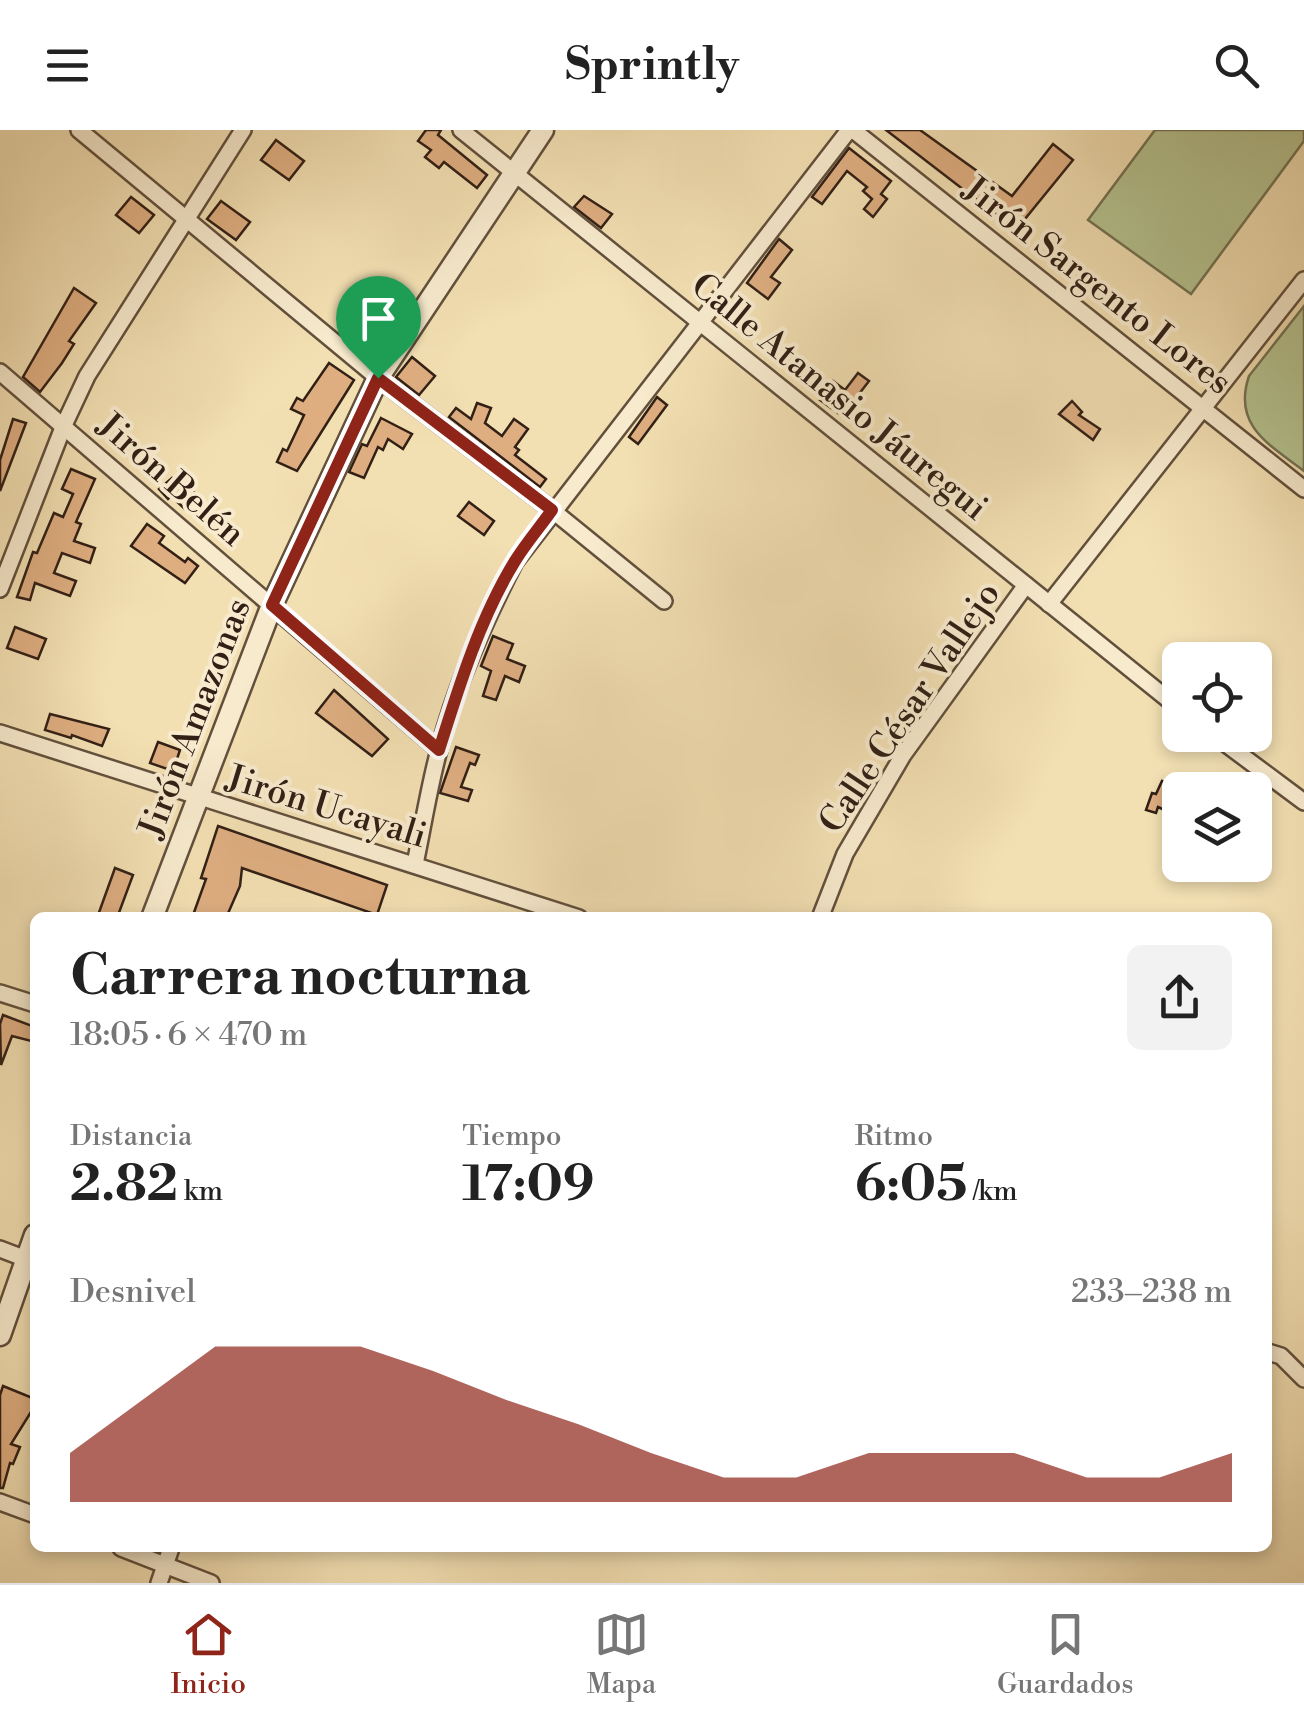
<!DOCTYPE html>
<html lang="es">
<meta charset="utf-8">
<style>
:root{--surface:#fff;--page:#f2f2f2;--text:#222;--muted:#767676;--line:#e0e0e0;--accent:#8f2418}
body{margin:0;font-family:"Libre Bodoni",serif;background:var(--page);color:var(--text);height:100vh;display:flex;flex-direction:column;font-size:38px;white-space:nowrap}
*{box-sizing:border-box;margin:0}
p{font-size:32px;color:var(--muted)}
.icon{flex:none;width:55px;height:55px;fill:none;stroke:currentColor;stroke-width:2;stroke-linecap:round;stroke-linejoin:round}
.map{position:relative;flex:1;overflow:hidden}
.details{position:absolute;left:30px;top:782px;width:1242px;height:640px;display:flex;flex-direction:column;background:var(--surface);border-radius:15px;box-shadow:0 5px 15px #0003}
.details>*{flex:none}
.buttons{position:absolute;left:1162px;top:512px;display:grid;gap:20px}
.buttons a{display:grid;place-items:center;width:110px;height:110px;border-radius:15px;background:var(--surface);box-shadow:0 5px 15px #0003;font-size:50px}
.pin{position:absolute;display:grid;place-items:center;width:85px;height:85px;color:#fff;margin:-102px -42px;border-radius:50% 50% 50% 0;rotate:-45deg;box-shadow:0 0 10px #0007}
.pin .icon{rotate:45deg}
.round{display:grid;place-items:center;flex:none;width:105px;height:105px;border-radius:15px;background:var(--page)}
.summary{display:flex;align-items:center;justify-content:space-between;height:170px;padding:0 40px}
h1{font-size:55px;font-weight:800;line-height:75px}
.stats{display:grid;grid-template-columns:repeat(3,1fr);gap:15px;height:170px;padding:10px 40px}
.stats div{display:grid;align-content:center}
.stats b{font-size:50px;font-weight:800}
.stats small{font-size:28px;font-weight:400}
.stats p{font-size:28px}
.chart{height:280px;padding:20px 40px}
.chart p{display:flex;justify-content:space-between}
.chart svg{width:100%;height:180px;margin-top:10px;fill:var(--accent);opacity:.7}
header{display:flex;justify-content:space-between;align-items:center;height:130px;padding:0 40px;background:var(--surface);font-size:45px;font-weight:800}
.menu{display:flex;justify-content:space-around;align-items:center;height:140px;border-top:2px solid var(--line);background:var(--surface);font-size:28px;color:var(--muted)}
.menu a{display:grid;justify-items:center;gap:5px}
.menu .current{color:var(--accent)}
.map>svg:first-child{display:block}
</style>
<header><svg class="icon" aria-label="menu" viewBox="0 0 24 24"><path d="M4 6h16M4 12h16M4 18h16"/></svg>Sprintly<svg class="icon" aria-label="search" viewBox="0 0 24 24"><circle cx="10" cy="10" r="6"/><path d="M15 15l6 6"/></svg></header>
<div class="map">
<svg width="1304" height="1453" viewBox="0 0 1304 1453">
<rect width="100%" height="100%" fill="#f2dfb2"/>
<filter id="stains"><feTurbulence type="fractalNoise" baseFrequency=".002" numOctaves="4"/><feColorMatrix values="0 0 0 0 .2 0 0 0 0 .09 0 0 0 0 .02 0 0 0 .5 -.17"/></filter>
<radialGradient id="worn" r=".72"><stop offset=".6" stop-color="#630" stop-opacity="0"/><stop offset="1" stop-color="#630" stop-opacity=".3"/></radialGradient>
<g fill="#b5c390" stroke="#747253" stroke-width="2.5">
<polygon points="1155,0 1304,0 1304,11 1191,164 1088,90"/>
<path d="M 1304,176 L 1304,341 C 1270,315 1232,296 1249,246 Z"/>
</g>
<g fill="#deae81" stroke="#322016" stroke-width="2.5">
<polygon points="426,0 441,0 438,5 487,45 477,58 444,32 439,38 425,27 431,20 418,11"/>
<polygon points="886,0 920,0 1012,66 1053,14 1073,30 1016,100"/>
<polygon points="276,10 304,31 289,50 261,30"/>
<polygon points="849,18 891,51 881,64 887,69 873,87 864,79 872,69 863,61 867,57 847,41 822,74 812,67"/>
<polygon points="584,66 612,84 601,98 574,77"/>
<polygon points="131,67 154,85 139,103 116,85"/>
<polygon points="221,71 250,92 236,110 207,89"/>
<polygon points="779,109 792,120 771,147 780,153 768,169 747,153"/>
<polygon points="74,158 96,173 69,211 74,214 62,233 40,262 23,247"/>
<polygon points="364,184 379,198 360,219 344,206"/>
<polygon points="412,227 435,246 419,265 396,247"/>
<polygon points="329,233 354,250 297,341 277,332 283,319 287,321 304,285 291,279 297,268 303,271"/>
<polygon points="858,243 869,251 842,286 820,270 833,251 845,260"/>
<polygon points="657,267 667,275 638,314 629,307"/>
<polygon points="1072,271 1082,282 1079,285 1100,299 1093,310 1059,284"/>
<polygon points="477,273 491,278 485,293 502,306 514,289 528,299 515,317 519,320 515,325 546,349 540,357 449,287 456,278 471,289"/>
<polygon points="381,288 412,304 403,319 388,309 383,320 378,317 364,348 349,342 362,314 367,316"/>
<polygon points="13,289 26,293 0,361 0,330"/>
<polygon points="71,339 95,349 76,392 81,394 74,411 95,418 90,433 62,423 54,443 76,451 70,466 35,453 30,470 17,467 33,422 37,423 54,383 63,387 73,364 62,359"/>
<polygon points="172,348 183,360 187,356 199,367 187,381 171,366 168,369 159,359"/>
<polygon points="469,372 494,391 484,405 458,386"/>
<polygon points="147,394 164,406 159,413 185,432 188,428 198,436 185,453 131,416"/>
<polygon points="15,497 46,509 38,529 7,518"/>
<polygon points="493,506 513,514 507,529 525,536 519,552 505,546 496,570 483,566 491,541 481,536"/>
<polygon points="334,560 388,609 372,626 316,583"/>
<polygon points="50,584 109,599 102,616 72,605 71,608 45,600"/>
<polygon points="158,612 180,620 173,641 150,633"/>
<polygon points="456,617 479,625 475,635 470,633 461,657 472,660 468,671 440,663"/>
<polygon points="1162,651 1178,658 1167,681 1158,677 1156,683 1146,680 1152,663 1156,664"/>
<polygon points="218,696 387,755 377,785 242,738 240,756 226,788 192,788 206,749 201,748"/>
<polygon points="115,738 133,745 117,788 97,788"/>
<polygon points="3,885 35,897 35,912 12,906 1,935 0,894"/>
<polygon points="3,1256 35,1269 31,1282 11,1314 20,1317 13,1334 10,1333 3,1358 0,1358 0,1265"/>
</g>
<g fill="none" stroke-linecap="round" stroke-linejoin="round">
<g stroke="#62503d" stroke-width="20">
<g id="minor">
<polyline points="79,0 378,248 552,380 664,471"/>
<polyline points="461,0 1180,579"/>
<polyline points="853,0 1304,359"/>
<polyline points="0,242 439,620"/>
<polyline points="0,459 64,295 87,246 243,0"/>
<polyline points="1049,474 1304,150"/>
<polyline points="0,603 579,788"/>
<polyline points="1214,605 1304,672"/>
<path d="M 415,734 C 423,696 429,657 439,620 C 456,554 484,492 515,432 L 849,0"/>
<polyline points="820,788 845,724 903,625 1026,455"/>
<polyline points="0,863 35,874"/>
<polyline points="0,1119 34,1132"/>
<polyline points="1268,1222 1281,1226 1304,1249"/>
<polyline points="0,1372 35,1385"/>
<polyline points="121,1418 211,1453"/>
<polyline points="159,1453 171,1418"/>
</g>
</g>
<g stroke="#62503d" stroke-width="25">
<g id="tertiary">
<polyline points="152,788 272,475 378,248 543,0"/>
<polyline points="0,1205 35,1105"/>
</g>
</g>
<use href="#minor" stroke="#f7eacd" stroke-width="15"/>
<use href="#tertiary" stroke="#f7eacd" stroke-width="20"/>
</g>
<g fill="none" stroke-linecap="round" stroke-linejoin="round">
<g stroke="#fff" stroke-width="20">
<path id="route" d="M 378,248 L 552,380 C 540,397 526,413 515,431 C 480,488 459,556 439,620 L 272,475 Z"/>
</g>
<use href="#route" stroke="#8f2418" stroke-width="12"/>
</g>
<g text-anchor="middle" stroke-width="8" stroke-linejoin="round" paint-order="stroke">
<g font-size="35" fill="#322016" stroke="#f7eacd">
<text transform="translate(1098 155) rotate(38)" y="12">Jirón Sargento Lores</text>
<text transform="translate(840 266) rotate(39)" y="12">Calle Atanasio Jáuregui</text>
<text transform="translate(172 349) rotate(41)" y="12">Jirón Belén</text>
<text transform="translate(909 577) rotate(-56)" y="12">Calle César Vallejo</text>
<text transform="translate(194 588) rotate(-69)" y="12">Jirón Amazonas</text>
<text transform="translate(327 676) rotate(17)" y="12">Jirón Ucayali</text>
</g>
</g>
<rect width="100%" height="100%" filter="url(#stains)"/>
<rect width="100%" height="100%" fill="url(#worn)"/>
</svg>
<div class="buttons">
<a><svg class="icon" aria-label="locate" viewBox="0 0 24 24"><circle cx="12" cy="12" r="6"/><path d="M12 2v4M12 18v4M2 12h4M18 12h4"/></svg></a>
<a><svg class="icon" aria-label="layers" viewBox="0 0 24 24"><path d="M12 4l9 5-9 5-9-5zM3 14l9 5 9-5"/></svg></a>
</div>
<div class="pin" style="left:378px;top:248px;background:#1e9e55"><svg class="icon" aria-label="arrive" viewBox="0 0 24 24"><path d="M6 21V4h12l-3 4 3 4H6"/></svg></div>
<section class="details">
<div class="summary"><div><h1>Carrera nocturna</h1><p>18:05 · 6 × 470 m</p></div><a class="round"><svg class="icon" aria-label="share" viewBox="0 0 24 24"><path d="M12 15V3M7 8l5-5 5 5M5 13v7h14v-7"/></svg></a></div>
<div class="stats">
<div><p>Distancia</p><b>2.82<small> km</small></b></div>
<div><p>Tiempo</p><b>17:09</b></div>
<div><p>Ritmo</p><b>6:05<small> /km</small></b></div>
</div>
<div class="chart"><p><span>Desnivel</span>233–238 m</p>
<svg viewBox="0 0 160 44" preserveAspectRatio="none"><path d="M0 44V32L10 19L20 6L30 6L40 6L50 12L60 19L70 25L80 32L90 38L100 38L110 32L120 32L130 32L140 38L150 38L160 32V44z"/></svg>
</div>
</section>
</div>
<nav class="menu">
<a class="current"><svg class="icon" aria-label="home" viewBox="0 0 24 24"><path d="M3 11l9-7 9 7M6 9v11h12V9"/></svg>Inicio</a>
<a><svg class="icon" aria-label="map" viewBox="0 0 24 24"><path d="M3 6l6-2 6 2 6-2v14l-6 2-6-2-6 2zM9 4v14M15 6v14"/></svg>Mapa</a>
<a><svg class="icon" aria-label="saved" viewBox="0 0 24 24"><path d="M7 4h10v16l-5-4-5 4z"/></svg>Guardados</a>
</nav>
